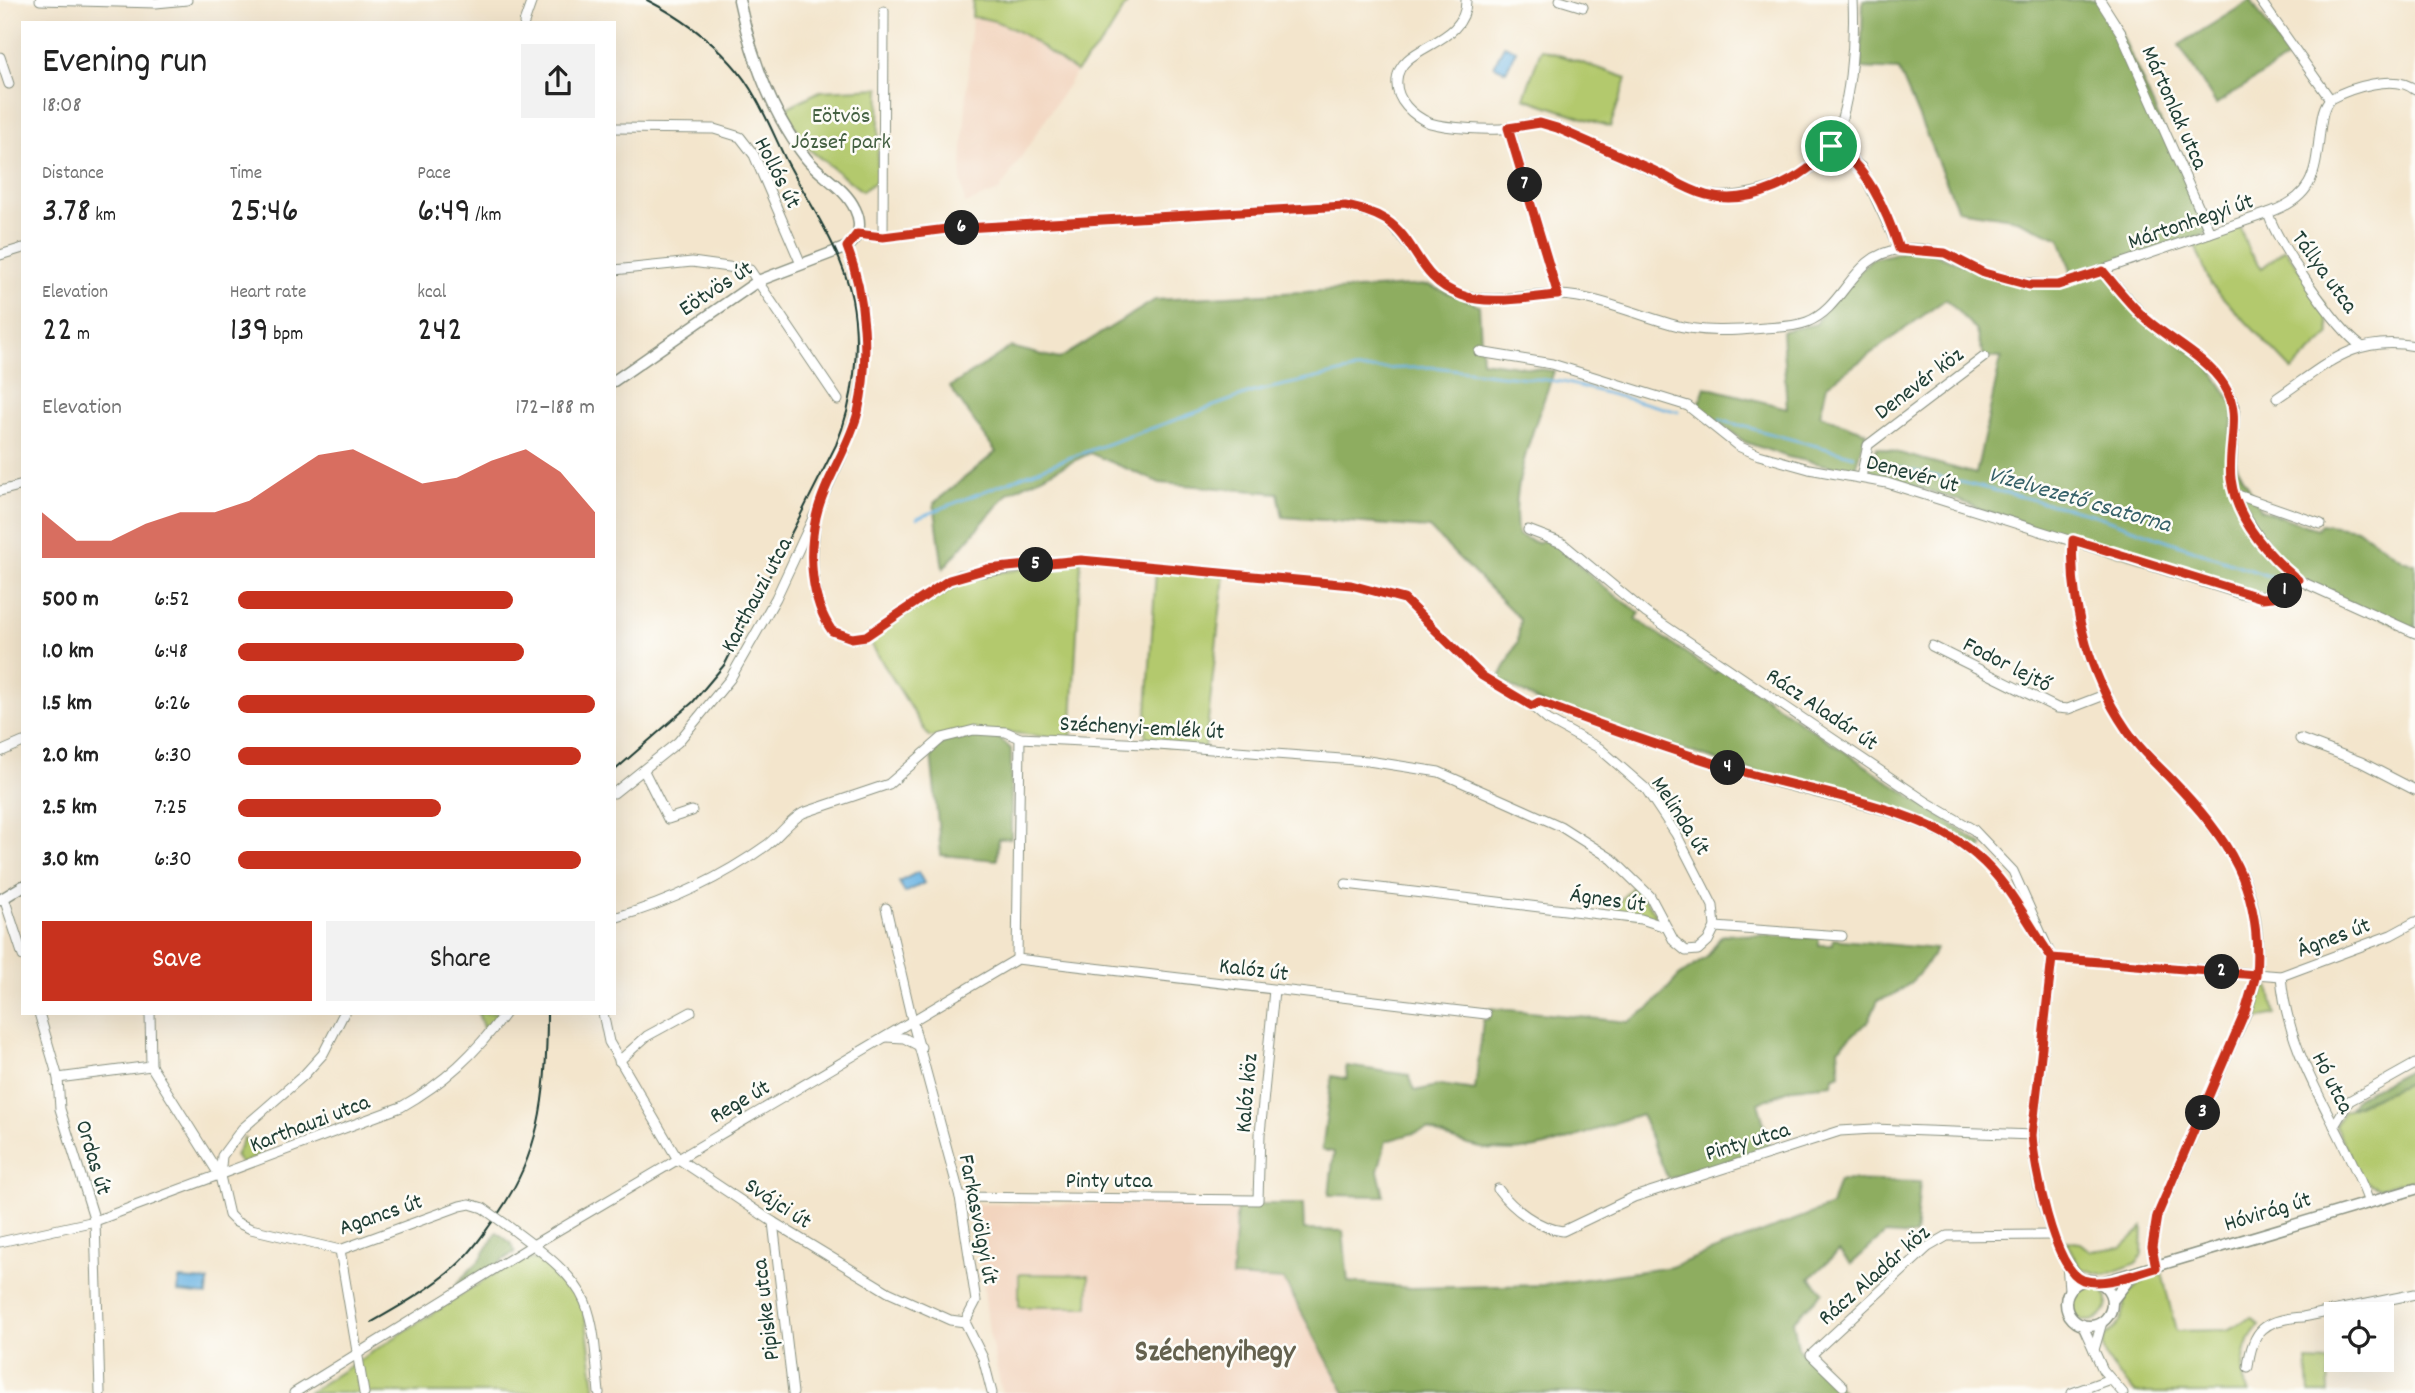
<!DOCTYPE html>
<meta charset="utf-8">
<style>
:root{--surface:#fff;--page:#f2f2f2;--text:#222;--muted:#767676;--accent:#c8321e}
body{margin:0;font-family:Dekko,sans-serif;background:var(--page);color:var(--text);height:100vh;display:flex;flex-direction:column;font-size:26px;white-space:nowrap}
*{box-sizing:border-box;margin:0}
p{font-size:23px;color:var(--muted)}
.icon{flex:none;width:38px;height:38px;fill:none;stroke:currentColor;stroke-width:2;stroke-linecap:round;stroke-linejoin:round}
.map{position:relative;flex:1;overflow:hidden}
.details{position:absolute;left:21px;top:21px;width:595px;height:994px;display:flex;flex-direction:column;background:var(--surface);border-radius:0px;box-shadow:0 7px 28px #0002}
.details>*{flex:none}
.fabs{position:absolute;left:2324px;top:1302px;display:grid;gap:14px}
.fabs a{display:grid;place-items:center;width:70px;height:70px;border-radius:0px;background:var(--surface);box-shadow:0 7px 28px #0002;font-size:35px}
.pin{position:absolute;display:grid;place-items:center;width:60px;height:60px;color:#fff;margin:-30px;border:4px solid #fff;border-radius:50%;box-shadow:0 2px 7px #0007}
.km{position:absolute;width:35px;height:35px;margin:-18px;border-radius:50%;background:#222;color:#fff;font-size:19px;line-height:35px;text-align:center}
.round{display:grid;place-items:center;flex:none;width:74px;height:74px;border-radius:0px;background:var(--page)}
.head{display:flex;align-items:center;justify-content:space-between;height:119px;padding:0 21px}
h1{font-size:38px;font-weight:600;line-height:52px}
.stats{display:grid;grid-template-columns:repeat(3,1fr);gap:10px;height:119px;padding:7px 21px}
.stats div{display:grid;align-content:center}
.stats b{font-size:35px;font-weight:600}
.stats small{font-size:19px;font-weight:400}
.stats p{font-size:19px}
.chart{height:196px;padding:14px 21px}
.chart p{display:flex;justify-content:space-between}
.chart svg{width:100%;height:126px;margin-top:7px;fill:var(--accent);opacity:.7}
.action{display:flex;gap:14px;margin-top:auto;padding:14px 21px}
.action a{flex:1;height:80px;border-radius:0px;background:var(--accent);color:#fff;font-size:28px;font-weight:600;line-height:80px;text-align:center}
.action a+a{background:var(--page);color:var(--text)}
ul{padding:0 21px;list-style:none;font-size:23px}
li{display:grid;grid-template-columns:112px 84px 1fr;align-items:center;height:52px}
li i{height:18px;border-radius:9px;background:var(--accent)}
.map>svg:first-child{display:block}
</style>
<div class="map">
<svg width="2415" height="1393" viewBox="0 0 2415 1393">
<rect width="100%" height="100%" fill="#fdfcf7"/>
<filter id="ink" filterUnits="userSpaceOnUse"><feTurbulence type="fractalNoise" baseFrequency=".0143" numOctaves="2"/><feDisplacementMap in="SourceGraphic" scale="14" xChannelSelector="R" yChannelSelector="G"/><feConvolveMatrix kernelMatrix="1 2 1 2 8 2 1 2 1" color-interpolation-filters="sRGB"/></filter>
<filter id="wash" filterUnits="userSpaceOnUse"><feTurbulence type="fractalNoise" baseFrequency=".00686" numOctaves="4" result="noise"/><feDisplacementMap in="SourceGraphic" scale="28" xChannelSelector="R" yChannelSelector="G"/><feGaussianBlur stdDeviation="1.57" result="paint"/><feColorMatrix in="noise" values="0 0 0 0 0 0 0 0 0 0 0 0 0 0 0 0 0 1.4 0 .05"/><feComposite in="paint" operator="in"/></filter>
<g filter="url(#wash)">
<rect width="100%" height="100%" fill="#f3e5cc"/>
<g fill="#f2d4be">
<polygon points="972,17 991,18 1010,26 1076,72 999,191 965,204 961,178"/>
<polygon points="974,1204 1236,1204 1232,1277 1284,1280 1357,1393 1002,1393 989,1332"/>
</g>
<g fill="#b3c96d" stroke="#698350" stroke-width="2">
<path d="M 973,0 L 1129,0 L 1106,38 L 1076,72 C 1044,50 1013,19 972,17 Z"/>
<polygon points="1541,49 1627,78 1610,127 1524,98"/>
<polygon points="880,88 877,181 862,191 810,150 784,109 820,91"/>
<polygon points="2240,227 2249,252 2262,268 2285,249 2325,304 2330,334 2292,370 2211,285 2194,243"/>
<polygon points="1081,560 1071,740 1006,732 929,737 866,636 949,580"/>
<polygon points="1156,569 1224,575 1205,748 1145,744"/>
<polygon points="1634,885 1656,914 1654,918 1617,913 1613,909"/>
<polygon points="2269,987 2275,1014 2249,1021 2260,989"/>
<polygon points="478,1013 499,1013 485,1033"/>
<polygon points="2415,1080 2415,1179 2379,1188 2361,1179 2335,1125 2344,1111"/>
<polygon points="244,1138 263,1154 241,1164 235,1156"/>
<polygon points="2143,1227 2142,1254 2137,1263 2105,1275 2080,1268 2066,1241 2080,1243 2090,1251 2122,1247"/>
<polygon points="519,1258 545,1261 570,1287 584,1308 596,1393 308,1393"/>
<path d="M 2162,1272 L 2176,1331 L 2227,1330 L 2252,1317 L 2259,1325 C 2245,1341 2237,1373 2249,1393 L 2136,1393 C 2125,1381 2096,1356 2105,1337 C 2106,1334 2110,1332 2113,1330 C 2124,1320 2124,1309 2126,1295 L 2147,1278 Z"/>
<polygon points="1019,1274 1089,1275 1088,1307 1019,1307"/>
<circle cx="2088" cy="1302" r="19"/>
<polygon points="2307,1361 2328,1362 2329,1393 2309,1393"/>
</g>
<g fill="#8ead60" stroke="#56754a" stroke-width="2">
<polygon points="1863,0 2100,0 2121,33 2210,233 2104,270 2126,299 2210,368 2235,406 2228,449 2261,510 2317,529 2321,524 2357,529 2403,560 2415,564 2415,633 2299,580 2262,598 2002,518 1958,500 1869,472 1877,447 1976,474 2001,358 1984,357 1975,329 1946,299 1827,385 1820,415 1866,432 1854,471 1788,457 1745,442 1698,407 1705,387 1787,408 1782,331 1816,324 1824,310 1871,259 1920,248 1984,273 2029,285 2074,280 2060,238 2012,218 1958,210 1899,70 1861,68"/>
<polygon points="2251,0 2288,58 2216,104 2179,45"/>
<path d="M 1428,285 L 1479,305 L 1482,361 L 1554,371 C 1538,419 1508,485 1518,535 L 1537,543 L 1544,540 L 1554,543 L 1605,588 L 1640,613 L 1636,619 L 1715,673 L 1720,667 L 1984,846 L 1979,850 L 1954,834 L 1908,814 L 1853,799 L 1824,787 L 1776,778 L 1722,762 L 1543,704 L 1499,679 L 1518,641 L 1520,619 L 1429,528 L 1283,517 L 1278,493 L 1160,483 L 1090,453 L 1008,493 L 943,569 L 934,503 L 996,452 L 950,387 L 1011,347 L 1059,359 L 1155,300 Z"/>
<polygon points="974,734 996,735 1011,749 1011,838 998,839 997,860 941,855 931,753 944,742"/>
<path d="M 1732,934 L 1819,938 L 1819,945 L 1833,945 L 1833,939 L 1936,949 C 1923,972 1905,994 1878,1000 L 1869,1020 L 1838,1049 L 1840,1074 L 1833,1077 L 1832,1084 L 1794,1088 L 1758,1103 L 1771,1148 L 1668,1179 L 1641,1114 C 1557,1141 1515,1173 1428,1129 L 1386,1141 L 1378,1171 L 1384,1196 L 1329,1195 L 1334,1152 L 1322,1150 L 1332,1076 L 1347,1079 L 1346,1066 L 1409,1075 L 1415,1091 L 1441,1085 L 1475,1090 L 1483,1020 L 1489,1019 L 1490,1008 L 1628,1022 L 1651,1007 L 1679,976 L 1707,957 L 1721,936 Z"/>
<polygon points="2415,1067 2415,1080 2350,1108 2356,1098"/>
<polygon points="1839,1180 1920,1182 1915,1236 1885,1234 1851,1264 1839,1251 1810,1278 1823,1292 1793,1321 1798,1348 1845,1393 1345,1393 1284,1280 1232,1277 1237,1204 1303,1204 1304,1230 1343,1231 1348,1282 1411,1288 1544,1285 1671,1267 1831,1206"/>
<polygon points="497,1232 512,1244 515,1252 460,1288 457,1283 480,1260"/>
</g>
<g fill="#6bb4e3" stroke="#45788c" stroke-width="2">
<polygon points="1504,45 1516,50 1506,71 1494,66"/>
<polygon points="918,872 924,883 905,893 899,882"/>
<polygon points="179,1279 208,1281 207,1295 178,1292"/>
</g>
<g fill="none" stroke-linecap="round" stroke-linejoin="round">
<g stroke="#6bb4e3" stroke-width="2.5">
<polyline points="1720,420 1854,456"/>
<polyline points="1877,462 2092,514 2271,577"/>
<polyline points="917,518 1063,460 1253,392 1353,370 1433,367 1563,382 1679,412"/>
</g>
</g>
</g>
<g filter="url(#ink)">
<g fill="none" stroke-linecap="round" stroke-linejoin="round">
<g stroke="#899180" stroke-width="11">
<g id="minor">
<polyline points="40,0 156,3 187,0"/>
<path d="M 1466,0 C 1467,46 1399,44 1397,80 C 1395,100 1413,116 1430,123 C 1447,128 1492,131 1509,128 C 1520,127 1529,122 1541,123 C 1558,126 1575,136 1590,143 C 1629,160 1667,179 1706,195 C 1744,201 1809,183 1830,147 C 1851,112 1855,40 1853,0"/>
<polyline points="1560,0 1583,7"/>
<polyline points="2100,0 2121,33 2210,233"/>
<polyline points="2260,0 2330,99"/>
<polyline points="524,23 532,0"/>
<polyline points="0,57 9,84"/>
<polyline points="614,128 714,129 740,137 754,155 801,264"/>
<polyline points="1509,128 1558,295"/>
<polyline points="1831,146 1861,167 1899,249"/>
<path d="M 2268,213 C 2277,243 2336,328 2361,346"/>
<path d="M 857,234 L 883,237 L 947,229 L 1345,206 C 1360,210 1377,213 1389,223 C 1418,248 1426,289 1468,297 C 1498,303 1528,294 1558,295 C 1597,296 1634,314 1671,324 C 1701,333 1734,331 1765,328 C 1779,327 1794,327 1807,322 C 1846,307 1851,254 1901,249 C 1938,245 1954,262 1985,273 C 2010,282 2033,285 2058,285 L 2268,213 C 2314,197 2315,175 2320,131 C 2322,119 2322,108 2330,99 C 2350,88 2396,73 2415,90"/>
<polyline points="883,237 884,11"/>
<polyline points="0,255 23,248"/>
<polyline points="614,270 692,262 750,270 838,400"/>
<polyline points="2103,271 2147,320 2191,352 2224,384 2235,406 2231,479 2238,505 2270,554 2298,580 2415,633"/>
<polyline points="1479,352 1552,364 1688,406 1738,446 1759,455 1809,469 1887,483 2241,594 2273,597 2298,580"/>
<path d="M 2277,398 C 2325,366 2354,334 2415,346"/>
<polyline points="1861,477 1868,445 1984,357"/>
<polyline points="0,491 23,485"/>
<polyline points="2235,494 2321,524"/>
<path d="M 1528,530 L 1562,543 L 1646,613 L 1928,803 L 1974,830 L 2013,871 L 2052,958 L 2033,1135 C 2035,1184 2047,1245 2083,1280"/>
<path d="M 2073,540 C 2068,608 2093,684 2133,739 C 2145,754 2160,767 2173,781 C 2230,843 2269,893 2255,982 C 2252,1006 2238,1030 2229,1051 C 2205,1107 2182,1162 2157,1216 L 2152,1247 L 2156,1268"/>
<polyline points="1932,646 2057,708 2068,709 2107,694"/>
<path d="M 1532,706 L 1539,702 C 1617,732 1695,759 1775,782 C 1842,801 1917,809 1974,853 C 2004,876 2022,915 2044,946"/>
<polyline points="2300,739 2361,762 2415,790"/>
<polyline points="0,752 23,742"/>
<polyline points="644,771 668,819 692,811"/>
<polyline points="614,793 678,742 730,679 776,598 842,456 857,413 863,377 862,300 847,247"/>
<polyline points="1346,884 1641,919 1666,927"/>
<polyline points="4,898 23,956"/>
<polyline points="886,908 912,1020 960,1197 976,1301 965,1322"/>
<path d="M 614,918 C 670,902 720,879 767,845 C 780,835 789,821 803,813 L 889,784 L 942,738 L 974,730 L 1006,732 L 1020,738 L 1145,744 L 1368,761 L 1439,772 L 1560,826 L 1612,859 L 1650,896 L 1674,941 L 1686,951 L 1698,950 L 1708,941 L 1715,927 L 1713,906 L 1676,834 L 1646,789 L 1599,748 L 1548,720 L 1532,706 L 1482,676 L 1404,599 L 1351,585 L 1081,560 L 960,575 L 866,636 L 851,638 L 832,631 C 807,596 812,555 816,515"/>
<polyline points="1715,927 1842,936"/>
<polyline points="2052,958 2281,976 2391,935 2415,922"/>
<polyline points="1017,959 1486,1014"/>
<polyline points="1017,959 1020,738"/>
<path d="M 2281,976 C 2288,1062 2340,1122 2368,1200"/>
<polyline points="39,1013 58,1078 60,1109 95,1221 100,1393"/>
<polyline points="150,1013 151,1066"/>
<polyline points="344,1013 323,1054 304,1075 242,1129 222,1156 220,1176 229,1215 236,1222 251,1229 340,1250 460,1206 470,1204 483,1208"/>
<polyline points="603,1013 609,1042 677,1158 773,1222 888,1292 950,1320 965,1322"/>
<polyline points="886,1037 904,1038 921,1047"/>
<polyline points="619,1061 647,1036 691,1012"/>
<polyline points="151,1066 220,1176"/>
<polyline points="58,1078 151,1066"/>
<polyline points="2334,1126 2349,1101 2415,1064"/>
<path d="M 1498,1189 C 1513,1209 1538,1228 1563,1231 L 1634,1197 L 1840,1131 L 1873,1129 L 2033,1135"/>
<polyline points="960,1197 1258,1200 1260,1134 1274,990"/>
<polyline points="773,1222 793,1393"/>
<path d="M 508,1226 C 534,1246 572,1271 585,1302 C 596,1329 596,1364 599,1393"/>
<path d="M 0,1242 L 95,1221 L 401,1107 C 444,1083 476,1053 505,1013"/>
<polyline points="340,1250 364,1393"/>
<polyline points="2067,1264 2069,1289"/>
<polyline points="965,1322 983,1358 992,1393"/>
<polyline points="2082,1324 2103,1370 2123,1393"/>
<polyline points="2094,1350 2102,1322"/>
<path d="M 2248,1367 C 2252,1330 2265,1319 2303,1317 L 2415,1294"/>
<polyline points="1843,1386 1811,1355 1928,1247 1947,1236 2053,1235"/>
<polyline points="294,1393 533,1245 1017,959"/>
<polyline points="2072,1393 2110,1379"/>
</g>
</g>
<g stroke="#899180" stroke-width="13">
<g id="tertiary">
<path d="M 614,381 L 758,281 L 847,247 C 860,238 862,223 855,209 C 845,187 821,177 806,158 C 771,113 751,56 739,0"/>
<polyline points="0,900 23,886"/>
<circle cx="2089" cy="1303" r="23"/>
<polyline points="2099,1283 2415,1189"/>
<polyline points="2112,1301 2133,1274"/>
</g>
</g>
<use href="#minor" stroke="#fff" stroke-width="9"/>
<use href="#tertiary" stroke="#fff" stroke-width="10"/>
<g stroke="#1f3d34" stroke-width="2">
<path d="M 614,771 L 693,702 L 725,664 L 836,445 C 854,402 861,345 852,299 C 842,250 809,203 786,160 C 770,127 756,90 731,63 C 707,36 678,16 647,0"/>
<path d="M 372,1322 C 400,1306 432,1288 456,1266 C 470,1254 480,1239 490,1225 C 541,1158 547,1095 547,1013"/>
</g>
<g stroke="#899180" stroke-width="11" stroke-linecap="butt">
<polyline id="minor-bridge" points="483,1208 508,1226"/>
</g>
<use href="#minor-bridge" stroke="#fff" stroke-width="9"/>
</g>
</g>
<g fill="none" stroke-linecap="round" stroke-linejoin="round" filter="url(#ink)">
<g stroke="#fff" stroke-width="14">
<path id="route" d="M 1831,146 C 1865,161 1888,214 1899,249 L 1945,253 L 1984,273 L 2029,285 L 2058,285 L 2103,271 C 2117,288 2130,305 2146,319 C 2171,341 2205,356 2224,385 C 2243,414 2227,446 2231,479 C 2236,520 2268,555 2298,580 L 2273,597 L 2262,598 L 2073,540 C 2069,608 2092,685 2134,740 C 2145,754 2158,766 2170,778 C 2228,838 2263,888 2256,975 L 2052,958 L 2032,1135 C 2034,1164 2053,1269 2083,1280 C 2104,1287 2134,1274 2156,1268 L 2152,1247 L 2157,1216 L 2245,1012 L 2256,975 L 2052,958 C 2028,924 2009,883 1977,856 C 1922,806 1810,792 1740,771 C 1672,751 1605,727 1539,702 L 1532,706 L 1482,676 L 1404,599 L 1351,585 L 1081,560 L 987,569 L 949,580 L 866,636 L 852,638 L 832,631 C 810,599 808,554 816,517 C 824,481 849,448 858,412 C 870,359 866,297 847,247 L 857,234 L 883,237 L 947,229 L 1345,206 C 1360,209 1373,212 1386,220 C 1418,241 1417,279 1461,295 C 1489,306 1529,297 1558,295 L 1508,128 L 1540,123 L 1557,128 C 1590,143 1624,157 1657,172 C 1673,180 1688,190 1706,195 C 1748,207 1806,180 1831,146"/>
</g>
<use href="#route" stroke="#c8321e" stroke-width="9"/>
</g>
<g text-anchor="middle" stroke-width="5" stroke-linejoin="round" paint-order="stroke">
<g font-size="23" fill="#1f3d34" stroke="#fdfcf7">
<text transform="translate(2176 107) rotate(66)" y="8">Mártonlak utca</text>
<text transform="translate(779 172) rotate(63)" y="8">Hollós út</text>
<text transform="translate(2190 220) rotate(-19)" y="8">Mártonhegyi út</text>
<text transform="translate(2326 271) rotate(54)" y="8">Tállya utca</text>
<text transform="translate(715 287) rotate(-33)" y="8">Eötvös út</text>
<text transform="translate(1918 382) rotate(-37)" y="8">Denevér köz</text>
<text transform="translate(1913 472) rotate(15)" y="8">Denevér út</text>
<text transform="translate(755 594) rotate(-62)" y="8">Karthauzi utca</text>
<text transform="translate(2008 663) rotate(27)" y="8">Fodor lejtő</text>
<text transform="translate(1823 708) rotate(34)" y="8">Rácz Aladár út</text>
<text transform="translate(1142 726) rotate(3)" y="8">Széchenyi-emlék út</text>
<text transform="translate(1682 815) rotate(57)" y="8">Melinda út</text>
<text transform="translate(1608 898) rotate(8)" y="8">Ágnes út</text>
<text transform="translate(2333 936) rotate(-21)" y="8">Ágnes út</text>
<text transform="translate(1254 968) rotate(7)" y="8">Kalóz út</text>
<text transform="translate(2334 1082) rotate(63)" y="8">Hó utca</text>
<text transform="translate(1245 1093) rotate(-85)" y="8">Kalóz köz</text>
<text transform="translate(739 1100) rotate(-30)" y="8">Rege út</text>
<text transform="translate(309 1122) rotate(-21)" y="8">Karthauzi utca</text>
<text transform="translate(1747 1140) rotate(-17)" y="8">Pinty utca</text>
<text transform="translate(95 1157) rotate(73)" y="8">Ordas út</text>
<text x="1109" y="1187">Pinty utca</text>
<text transform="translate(779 1202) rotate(33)" y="8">Svájci út</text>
<text transform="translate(2267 1210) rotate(-17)" y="8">Hóvirág út</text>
<text transform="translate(380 1213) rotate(-19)" y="8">Agancs út</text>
<text transform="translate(980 1219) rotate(79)" y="8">Farkasvölgyi út</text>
<text transform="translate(1873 1274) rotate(-41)" y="8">Rácz Aladár köz</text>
<text transform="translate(764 1310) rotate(-97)" y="8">Pipiske utca</text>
</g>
<g font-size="23" fill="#446042" stroke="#fdfcf7">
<text x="841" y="122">Eötvös<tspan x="841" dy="26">József park</tspan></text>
</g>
<g font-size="24" font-style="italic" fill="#366169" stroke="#fdfcf7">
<text transform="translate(2080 498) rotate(16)" y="8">Vízelvezető csatorna</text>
</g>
<g font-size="30" font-weight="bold" fill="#65624f" stroke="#fdfcf7">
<text x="1215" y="1360">Széchenyihegy</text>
</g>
</g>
</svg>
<div class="fabs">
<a><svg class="icon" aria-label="locate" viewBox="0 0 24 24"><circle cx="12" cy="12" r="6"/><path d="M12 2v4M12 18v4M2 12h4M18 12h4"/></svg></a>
</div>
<div class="pin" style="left:1831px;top:146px;background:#1e9e55"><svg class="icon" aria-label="arrive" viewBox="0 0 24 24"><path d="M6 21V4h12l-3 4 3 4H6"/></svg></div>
<b class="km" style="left:2285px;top:591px">1</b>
<b class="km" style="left:2222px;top:972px">2</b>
<b class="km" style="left:2203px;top:1113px">3</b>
<b class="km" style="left:1728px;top:768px">4</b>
<b class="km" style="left:1036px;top:565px">5</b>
<b class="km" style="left:962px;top:228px">6</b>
<b class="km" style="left:1525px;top:185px">7</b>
<section class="details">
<div class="head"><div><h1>Evening run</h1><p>18:08</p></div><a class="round"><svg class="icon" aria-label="share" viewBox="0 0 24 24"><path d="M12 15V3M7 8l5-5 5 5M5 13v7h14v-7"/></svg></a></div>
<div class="stats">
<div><p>Distance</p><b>3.78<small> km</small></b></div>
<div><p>Time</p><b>25:46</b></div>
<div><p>Pace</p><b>6:49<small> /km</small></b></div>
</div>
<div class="stats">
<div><p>Elevation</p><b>22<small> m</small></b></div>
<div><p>Heart rate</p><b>139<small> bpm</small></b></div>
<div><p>kcal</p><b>242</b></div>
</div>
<div class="chart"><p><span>Elevation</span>172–188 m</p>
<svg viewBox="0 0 160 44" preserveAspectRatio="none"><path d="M0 44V28L10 38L20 38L30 32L40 28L50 28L60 24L70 16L80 8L90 6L100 12L110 18L120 16L130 10L140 6L150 14L160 28V44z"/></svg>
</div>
<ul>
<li><b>500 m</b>6:52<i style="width:77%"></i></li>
<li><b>1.0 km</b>6:48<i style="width:80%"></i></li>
<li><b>1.5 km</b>6:26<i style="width:100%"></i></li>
<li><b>2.0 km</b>6:30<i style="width:96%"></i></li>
<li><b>2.5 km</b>7:25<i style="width:57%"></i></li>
<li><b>3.0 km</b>6:30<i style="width:96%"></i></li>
</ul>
<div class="action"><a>Save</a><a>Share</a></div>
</section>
</div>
